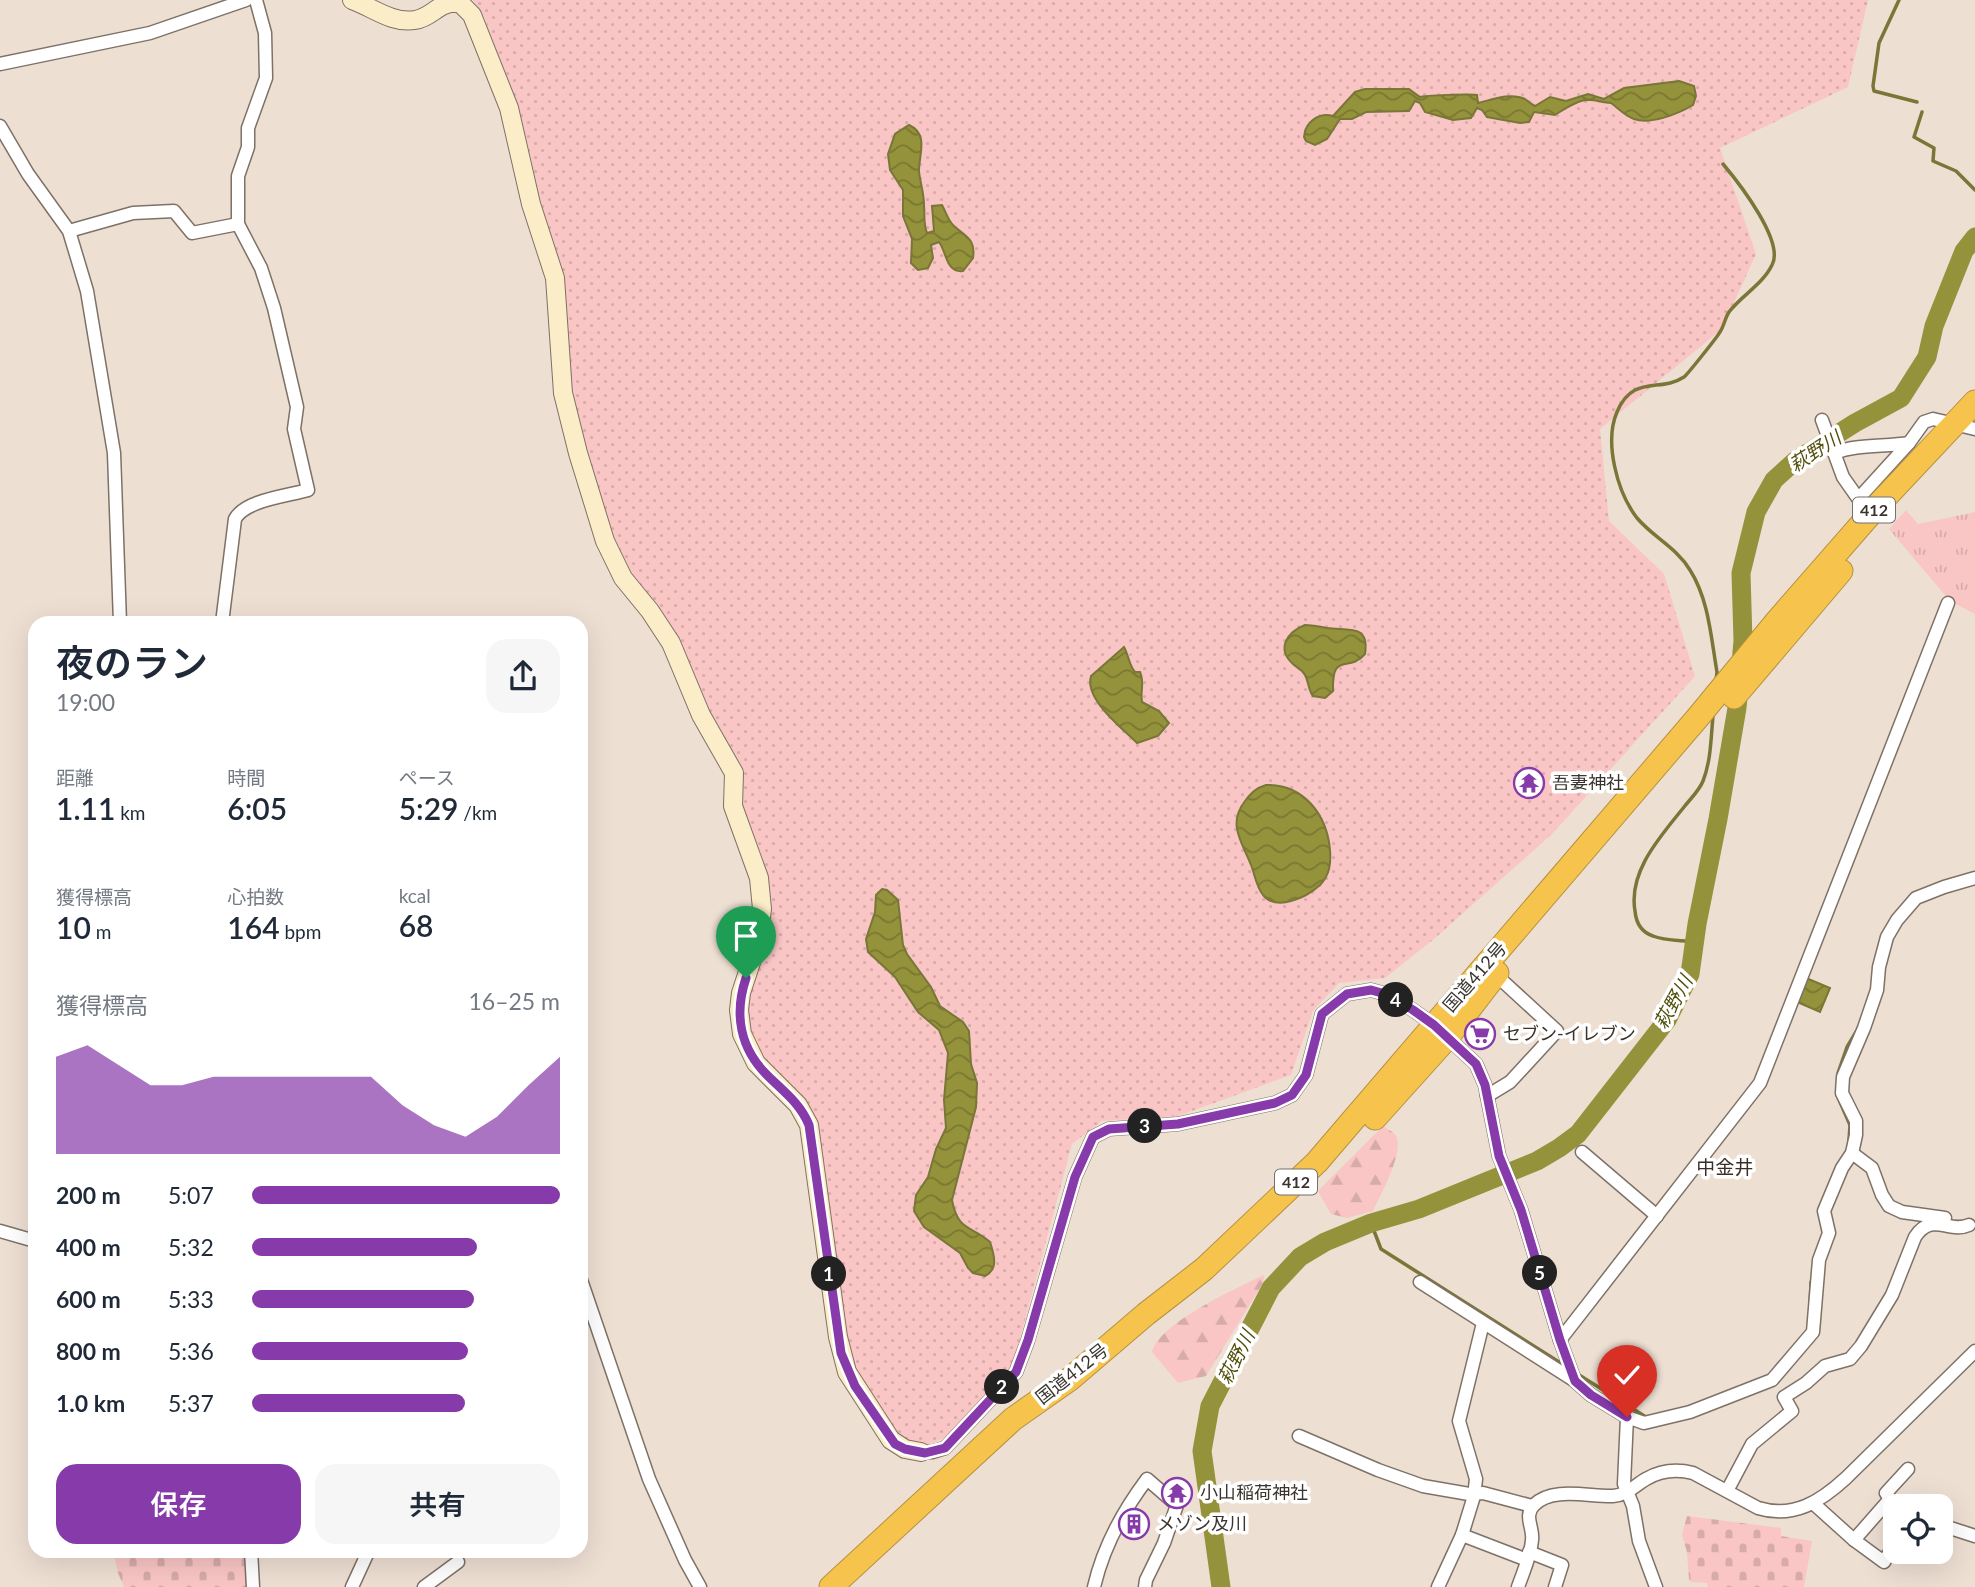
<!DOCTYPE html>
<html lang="ja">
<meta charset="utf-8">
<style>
:root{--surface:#fff;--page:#f6f6f7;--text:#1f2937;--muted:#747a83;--accent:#873aaa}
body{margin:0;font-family:Lato,"Noto Sans JP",sans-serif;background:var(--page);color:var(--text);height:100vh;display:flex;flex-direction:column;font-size:26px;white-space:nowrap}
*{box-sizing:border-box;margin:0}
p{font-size:23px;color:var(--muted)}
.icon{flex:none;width:38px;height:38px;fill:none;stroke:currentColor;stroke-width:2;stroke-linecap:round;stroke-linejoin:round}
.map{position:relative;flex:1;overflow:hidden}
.sheet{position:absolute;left:28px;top:616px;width:560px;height:942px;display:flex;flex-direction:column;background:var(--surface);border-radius:21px;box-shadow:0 7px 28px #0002}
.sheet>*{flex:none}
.controls{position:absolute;left:1883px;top:1494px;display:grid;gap:14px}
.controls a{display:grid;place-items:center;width:70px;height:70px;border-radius:14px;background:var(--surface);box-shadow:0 7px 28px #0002;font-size:35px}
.pin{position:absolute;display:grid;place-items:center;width:60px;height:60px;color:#fff;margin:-72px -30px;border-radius:50% 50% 50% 0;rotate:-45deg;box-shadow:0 0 7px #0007}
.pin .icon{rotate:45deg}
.km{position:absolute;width:35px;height:35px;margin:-18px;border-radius:50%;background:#222;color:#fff;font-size:19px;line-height:35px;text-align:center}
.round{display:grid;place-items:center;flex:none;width:74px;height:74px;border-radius:21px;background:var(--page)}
.head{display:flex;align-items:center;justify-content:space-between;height:119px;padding:0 28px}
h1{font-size:38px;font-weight:600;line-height:52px}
.figures{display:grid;grid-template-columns:repeat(3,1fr);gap:10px;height:119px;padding:7px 28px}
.figures div{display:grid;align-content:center}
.figures b{font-size:30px;font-weight:600}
.figures small{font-size:19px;font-weight:400}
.figures p{font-size:19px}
.chart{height:196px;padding:14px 28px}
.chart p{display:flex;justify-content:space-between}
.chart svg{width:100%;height:126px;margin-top:7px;fill:var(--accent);opacity:.7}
.button{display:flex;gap:14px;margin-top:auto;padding:14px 28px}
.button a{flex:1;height:80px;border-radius:21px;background:var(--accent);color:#fff;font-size:28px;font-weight:600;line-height:80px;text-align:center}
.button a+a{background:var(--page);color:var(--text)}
ul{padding:0 28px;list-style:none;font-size:23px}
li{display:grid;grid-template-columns:112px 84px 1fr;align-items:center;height:52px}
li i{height:18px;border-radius:9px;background:var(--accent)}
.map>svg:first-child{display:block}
</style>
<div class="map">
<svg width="1975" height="1587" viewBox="0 0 1975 1587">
<defs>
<pattern id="grass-dots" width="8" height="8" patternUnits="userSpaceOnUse" patternTransform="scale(1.75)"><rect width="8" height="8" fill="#f9c6c5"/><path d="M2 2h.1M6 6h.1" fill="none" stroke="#d6abaa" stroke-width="1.8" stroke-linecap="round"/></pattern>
<pattern id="forest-firs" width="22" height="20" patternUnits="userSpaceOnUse" patternTransform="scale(1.75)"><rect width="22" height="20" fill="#f9c6c5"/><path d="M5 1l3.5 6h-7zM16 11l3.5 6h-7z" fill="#d6abaa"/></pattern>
<pattern id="cemetery-stones" width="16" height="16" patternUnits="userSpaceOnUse" patternTransform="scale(1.75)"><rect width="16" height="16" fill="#f9c6c5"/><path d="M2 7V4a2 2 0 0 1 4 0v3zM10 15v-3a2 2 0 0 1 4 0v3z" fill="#d6abaa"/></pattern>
<pattern id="park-tufts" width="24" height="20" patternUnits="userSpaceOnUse" patternTransform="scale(1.75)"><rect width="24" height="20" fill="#f9c6c5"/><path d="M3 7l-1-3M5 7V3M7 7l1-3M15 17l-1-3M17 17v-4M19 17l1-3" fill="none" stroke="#d6abaa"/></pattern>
<pattern id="water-waves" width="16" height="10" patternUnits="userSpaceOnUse" patternTransform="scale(1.75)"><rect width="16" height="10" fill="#94923a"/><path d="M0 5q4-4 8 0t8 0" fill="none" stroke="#7a7831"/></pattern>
</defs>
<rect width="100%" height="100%" fill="#eedfd3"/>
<polygon fill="url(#grass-dots)" points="473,0 1868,0 1848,87 1720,148 1756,254 1722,329 1600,429 1609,521 1664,574 1695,676 1552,834 1434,939 1385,978 1339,983 1313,1011 1291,1075 1178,1116 1102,1121 1072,1144 1013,1365 944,1438 931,1444 921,1445 907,1442 895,1434 858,1377 844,1340 816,1126 811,1111 803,1098 766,1065 751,1037 745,1004 761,957 741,804 743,770 643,594 618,555 573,406 565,345 565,280 542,207 521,116 483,14"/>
<g fill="url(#forest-firs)">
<path d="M 1383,1126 C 1387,1129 1394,1132 1396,1136 C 1405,1151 1380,1196 1373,1211 L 1347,1218 L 1331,1214 L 1318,1191 Z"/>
<path d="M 1264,1275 L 1263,1283 L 1206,1376 L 1178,1383 L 1152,1352 C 1159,1323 1237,1288 1264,1275 Z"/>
</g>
<g fill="url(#cemetery-stones)">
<polygon points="1687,1516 1781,1528 1781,1536 1812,1541 1804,1587 1708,1587 1707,1583 1691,1582 1689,1579 1687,1552 1682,1535"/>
<polygon points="113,1551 247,1551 249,1587 124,1587 118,1573"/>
</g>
<polygon fill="url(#park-tufts)" points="1906,510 1918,524 1975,512 1975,614 1950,601 1889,529"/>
<g fill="url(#water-waves)" stroke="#797637" stroke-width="2">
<path d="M 1679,81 L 1694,86 L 1696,96 L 1693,105 C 1678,114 1650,125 1634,119 C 1625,116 1618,108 1611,103 C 1602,103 1595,99 1587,100 C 1577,100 1563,110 1555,115 L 1534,112 L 1529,122 L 1520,123 L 1487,117 L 1482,110 L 1477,108 L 1471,118 L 1453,120 L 1425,112 L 1420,103 L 1415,101 L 1409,111 L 1366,112 L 1352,119 L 1340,119 L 1327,139 L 1315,145 L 1306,141 L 1304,137 C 1305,122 1319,112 1333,116 L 1355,92 L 1365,89 L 1409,89 L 1420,97 C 1425,95 1470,94 1477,95 L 1478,103 C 1491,100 1510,92 1525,99 C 1528,101 1531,104 1535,106 L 1550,97 L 1566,101 L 1588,94 L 1604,99 L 1624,88 Z"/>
<path d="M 909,125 C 929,134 919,154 919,171 C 920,182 924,193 924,205 C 925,214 923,223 927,233 L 934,231 L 932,206 L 942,205 C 946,212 948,221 954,226 C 966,237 976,239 973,258 L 963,271 C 946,273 947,253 939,242 L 931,245 L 933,258 L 928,268 L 918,270 L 911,263 L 912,239 L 903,216 L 903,190 L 890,170 L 888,154 L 895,134 Z"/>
<path d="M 1305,625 C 1313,625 1320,627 1327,628 C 1347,631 1370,623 1365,654 C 1348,674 1332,650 1333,691 L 1325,698 L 1313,696 C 1308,690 1309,682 1305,675 C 1302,669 1297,668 1293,664 C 1276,649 1287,632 1305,625 Z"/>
<path d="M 1124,647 C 1129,656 1129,665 1135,672 L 1140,672 C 1145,683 1140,690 1142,702 L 1159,711 L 1169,723 L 1158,736 L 1137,743 C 1122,728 1084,699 1091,676 Z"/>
<path d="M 1266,785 C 1304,784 1327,815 1330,850 C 1331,863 1330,875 1320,885 C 1307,897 1277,912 1263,895 C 1256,886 1255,875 1251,865 C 1242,842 1227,824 1245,801 C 1251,793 1256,788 1266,785 Z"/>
<path d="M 882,889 L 887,890 L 898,900 L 903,945 L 907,954 L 931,987 L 940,1006 L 963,1022 L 969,1031 L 971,1064 L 977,1083 L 976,1107 L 952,1200 C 958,1232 971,1225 990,1242 C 994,1254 999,1269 985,1276 L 973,1273 L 968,1268 L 960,1253 L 924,1227 L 914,1211 L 916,1195 L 928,1177 L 936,1149 L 946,1128 L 944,1100 L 948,1053 L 939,1030 L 918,1012 L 895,977 L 868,952 L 866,939 L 875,912 L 876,895 Z"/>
<polygon points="1806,978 1830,988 1820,1012 1797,1002"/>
</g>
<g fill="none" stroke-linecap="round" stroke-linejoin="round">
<g stroke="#797637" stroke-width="3.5">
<polyline points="1899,0 1879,43 1873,86 1874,91 1917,102"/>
<polyline points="1922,112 1914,137 1934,148 1933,161 1956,171 1975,190"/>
<path d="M 1716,681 L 1717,672 C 1711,638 1709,600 1690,570 C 1677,548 1653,537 1637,518 C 1617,492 1604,442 1617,412 C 1633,374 1660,393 1684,377 C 1687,375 1718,336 1720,332 C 1724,326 1725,318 1729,312 C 1741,296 1763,284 1772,265 C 1785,242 1739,183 1723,164"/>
<path d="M 1695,942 C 1682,940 1665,941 1653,936 C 1641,932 1636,922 1635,911 C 1628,871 1661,836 1684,807 C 1691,798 1699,791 1703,781 C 1711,761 1711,737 1713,716"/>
<polyline points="1838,1073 1847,1047 1856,1032"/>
<polyline points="1837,1095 1850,1125 1849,1140"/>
<polyline points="1371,1223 1381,1249 1567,1367"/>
<polyline points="1810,1306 1811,1282"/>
<polyline points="1576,1373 1646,1417"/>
</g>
<polyline stroke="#94923a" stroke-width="19" points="1221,1587 1202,1451 1210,1406 1271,1288 1300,1257 1325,1242 1371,1223 1419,1209 1537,1161 1559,1148 1578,1134 1667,1020 1690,974 1697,924 1718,819 1737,708 1743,641 1741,573 1756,512 1774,480 1795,461 1855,423 1901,398 1927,357 1934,326 1964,251 1975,237"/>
<g stroke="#7e7166" stroke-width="15">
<g id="street">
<polyline points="0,64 150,33 246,0"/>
<polyline points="0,126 28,174 69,231 87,291 114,453 120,623"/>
<polyline points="69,231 133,213 174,211 192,233 238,224"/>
<polyline points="1822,420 1843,477 1862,504"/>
<path d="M 1835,453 C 1855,444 1886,447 1909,443"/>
<polyline points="1859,498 1909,443 1924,422 1933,419 1975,429"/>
<path d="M 222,623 L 235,519 C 245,500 288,496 308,490 L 294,429 L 297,407 L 274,308 L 261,268 L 238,224 L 238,176 L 248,147 L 248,128 L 266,78 L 265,33 L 256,0"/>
<polyline points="1487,1096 1510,1082 1557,1031 1496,975"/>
<polyline points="1582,1152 1657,1216"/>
<polyline points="1852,1153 1872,1168 1882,1195 1889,1206 1902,1212 1945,1218"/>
<polyline points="0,1231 35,1241"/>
<polyline points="581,1280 649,1479 685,1560 700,1587"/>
<polyline points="1420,1282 1575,1381"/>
<polyline points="1560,1340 1760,1083 1948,603"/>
<polyline points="1627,1417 1644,1423 1690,1412 1772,1380 1813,1332 1819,1260 1829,1233 1824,1211 1842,1168 1852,1153 1856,1135 1856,1121 1842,1093 1843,1077 1864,1028 1877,990 1879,967 1887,937 1897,920 1916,898 1944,887 1975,878"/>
<polyline points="1299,1436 1378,1470 1423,1486 1469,1494 1483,1493 1532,1506"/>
<polyline points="921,1452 932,1452 945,1448 1016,1372 1028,1340 1075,1177 1093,1137 1109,1129 1178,1124 1275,1103 1292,1095 1306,1075 1322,1014 1347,994 1371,990 1389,995 1413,1010 1434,1025 1476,1064 1485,1085 1499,1156 1521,1210 1560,1340 1575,1381 1591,1395 1627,1417 1624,1484 1633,1506 1639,1541 1656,1587"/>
<path d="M 1727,1491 L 1752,1444 L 1792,1411 L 1784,1397 L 1806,1383 L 1825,1366 L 1850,1359 L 1861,1346 L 1892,1295 L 1915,1237 C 1932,1211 1949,1234 1969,1225"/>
<polyline points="1890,1499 1886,1493 1908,1469"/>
<polyline points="1814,1504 1854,1540 1884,1562 1895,1543"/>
<polyline points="1941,1525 1975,1536"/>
<polyline points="1462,1535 1527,1560"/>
<polyline points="1854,1540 1890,1499 1900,1507"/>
<polyline points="251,1550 253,1587"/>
<polyline points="1529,1552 1562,1565 1555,1587"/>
<polyline points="352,1587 369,1550"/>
<polyline points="424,1587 458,1562"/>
<path d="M 1094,1587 C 1103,1548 1123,1511 1147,1479 L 1177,1505 L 1164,1543 L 1146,1580 L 1145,1587"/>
<polyline points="1438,1587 1462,1535 1474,1496 1476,1479 1459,1421 1483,1323"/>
<path d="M 1518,1587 C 1523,1572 1531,1556 1532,1540 C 1534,1528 1523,1516 1534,1505 C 1552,1486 1590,1497 1613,1496 C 1627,1495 1634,1486 1646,1479 C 1660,1471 1677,1469 1693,1473 L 1758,1508 C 1794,1519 1821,1501 1846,1478 L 1975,1351"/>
</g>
</g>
<g stroke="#7e7166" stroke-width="20">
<path id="secondary" d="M 352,0 C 372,7 392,24 415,20 C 434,17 437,1 460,3 L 472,15 L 509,108 L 531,204 L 555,278 L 563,393 L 578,453 L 605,541 L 623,578 L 650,611 L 671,643 L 701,715 L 734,773 L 733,806 L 759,878 L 762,909 L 758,941 L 741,993 L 739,1010 L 742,1034 L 756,1063 L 798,1105 L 809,1125 L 838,1337 L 847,1372 L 891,1440 L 905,1449 L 921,1452"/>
</g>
<g stroke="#b49242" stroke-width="25">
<g id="highway">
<polyline points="1734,697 1841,571"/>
<polyline points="1375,1118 1447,1038 1497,973"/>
<polyline points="831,1587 1013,1419 1070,1379 1146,1314 1204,1269 1317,1162 1699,716 1777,621 1880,503 1975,402"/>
</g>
</g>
<use href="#street" stroke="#fff" stroke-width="12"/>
<use href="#secondary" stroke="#fcedc9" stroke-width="18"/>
<use href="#highway" stroke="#f6c44c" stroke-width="23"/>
</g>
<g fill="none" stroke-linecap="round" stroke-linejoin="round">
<g stroke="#fff" stroke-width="14">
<path id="route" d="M 746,978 C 734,1014 740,1048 767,1075 C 783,1091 800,1103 809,1125 L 841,1353 L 855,1386 L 895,1444 L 905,1449 L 925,1453 L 945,1448 L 1016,1372 L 1028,1340 L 1075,1177 L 1093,1137 L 1109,1129 L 1178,1124 L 1275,1103 L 1292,1095 L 1306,1075 L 1322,1014 L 1347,994 L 1371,990 L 1389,995 L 1413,1010 L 1434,1025 L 1476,1064 L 1485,1085 L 1499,1156 L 1521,1210 L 1560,1340 L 1575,1381 L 1591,1395 L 1627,1417"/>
</g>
<use href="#route" stroke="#873aaa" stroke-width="9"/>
</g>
<defs>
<g id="temple-ring" transform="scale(1.575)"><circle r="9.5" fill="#fff" stroke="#873aaa" stroke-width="1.5"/><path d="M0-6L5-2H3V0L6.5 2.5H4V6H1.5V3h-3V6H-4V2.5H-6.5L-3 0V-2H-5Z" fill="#873aaa"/></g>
<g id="supermarket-ring" transform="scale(1.575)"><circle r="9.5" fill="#fff" stroke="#873aaa" stroke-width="1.5"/><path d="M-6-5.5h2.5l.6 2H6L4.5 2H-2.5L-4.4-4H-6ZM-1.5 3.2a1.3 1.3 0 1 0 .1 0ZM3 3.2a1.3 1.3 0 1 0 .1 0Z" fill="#873aaa"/></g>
<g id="building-ring" transform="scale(1.575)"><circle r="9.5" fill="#fff" stroke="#873aaa" stroke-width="1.5"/><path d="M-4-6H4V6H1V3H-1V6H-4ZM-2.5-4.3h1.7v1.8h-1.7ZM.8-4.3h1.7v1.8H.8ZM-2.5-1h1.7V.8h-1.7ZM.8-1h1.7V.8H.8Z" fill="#873aaa"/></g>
</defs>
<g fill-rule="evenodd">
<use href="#temple-ring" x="1529" y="783"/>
<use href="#supermarket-ring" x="1480" y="1034"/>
<use href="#temple-ring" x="1177" y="1493"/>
<use href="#building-ring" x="1134" y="1524"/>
</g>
<g text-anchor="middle" stroke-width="7" stroke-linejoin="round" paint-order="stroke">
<g fill="#fff" stroke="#75716d" stroke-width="2">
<rect x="1853" y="497.5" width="42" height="25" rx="5"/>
<rect x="1275" y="1169.5" width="42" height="25" rx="5"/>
</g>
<g font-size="16" font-weight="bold" fill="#3a342f">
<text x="1874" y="516">412</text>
<text x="1296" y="1188">412</text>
</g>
<g font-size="18" fill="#3a342f" stroke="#fff" text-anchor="start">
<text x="1552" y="789">吾妻神社</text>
<text x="1503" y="1040">セブン-イレブン</text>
<text x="1200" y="1499">小山稲荷神社</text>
<text x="1157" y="1530">メゾン及川</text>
</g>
<g font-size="18" fill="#3a342f" stroke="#fff">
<text transform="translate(1475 977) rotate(-49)" y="6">国道412号</text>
<text transform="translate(1072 1374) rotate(-38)" y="6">国道412号</text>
</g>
<g font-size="19" font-style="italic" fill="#514f0b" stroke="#fff">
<text transform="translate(1815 451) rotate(-33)" y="7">萩野川</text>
<text transform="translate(1673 1002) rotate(-61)" y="7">萩野川</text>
<text transform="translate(1236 1357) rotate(-63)" y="7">萩野川</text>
</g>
<g font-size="19" fill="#3a2f26" stroke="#fff">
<text x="1725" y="1174">中金井</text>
</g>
</g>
</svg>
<div class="controls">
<a><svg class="icon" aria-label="locate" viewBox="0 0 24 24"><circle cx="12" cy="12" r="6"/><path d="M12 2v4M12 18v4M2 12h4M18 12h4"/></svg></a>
</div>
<div class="pin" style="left:746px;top:978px;background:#1e9e55"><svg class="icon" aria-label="arrive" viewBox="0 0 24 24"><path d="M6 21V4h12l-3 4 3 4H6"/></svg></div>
<div class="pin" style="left:1627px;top:1417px;background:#d93025"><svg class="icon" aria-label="check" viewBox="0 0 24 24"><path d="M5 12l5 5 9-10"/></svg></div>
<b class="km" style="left:829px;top:1274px">1</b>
<b class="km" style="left:1002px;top:1387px">2</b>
<b class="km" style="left:1145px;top:1126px">3</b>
<b class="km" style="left:1396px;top:1000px">4</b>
<b class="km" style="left:1540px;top:1273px">5</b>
<section class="sheet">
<div class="head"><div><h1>夜のラン</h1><p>19:00</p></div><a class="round"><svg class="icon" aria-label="share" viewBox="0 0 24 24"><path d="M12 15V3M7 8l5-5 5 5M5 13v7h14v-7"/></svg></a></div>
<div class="figures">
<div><p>距離</p><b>1.11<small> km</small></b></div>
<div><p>時間</p><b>6:05</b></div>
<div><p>ペース</p><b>5:29<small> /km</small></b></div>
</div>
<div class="figures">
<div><p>獲得標高</p><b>10<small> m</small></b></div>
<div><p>心拍数</p><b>164<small> bpm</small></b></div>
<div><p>kcal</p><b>68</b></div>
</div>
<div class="chart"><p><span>獲得標高</span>16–25 m</p>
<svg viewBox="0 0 160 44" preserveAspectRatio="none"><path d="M0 44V10L10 6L20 13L30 20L40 20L50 17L60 17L70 17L80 17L90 17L100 17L110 27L120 34L130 38L140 31L150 20L160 10V44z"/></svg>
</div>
<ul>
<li><b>200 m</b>5:07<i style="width:100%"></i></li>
<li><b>400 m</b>5:32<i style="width:73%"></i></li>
<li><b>600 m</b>5:33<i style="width:72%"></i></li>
<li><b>800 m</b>5:36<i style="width:70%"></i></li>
<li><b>1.0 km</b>5:37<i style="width:69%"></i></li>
</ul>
<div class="button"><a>保存</a><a>共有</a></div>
</section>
</div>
